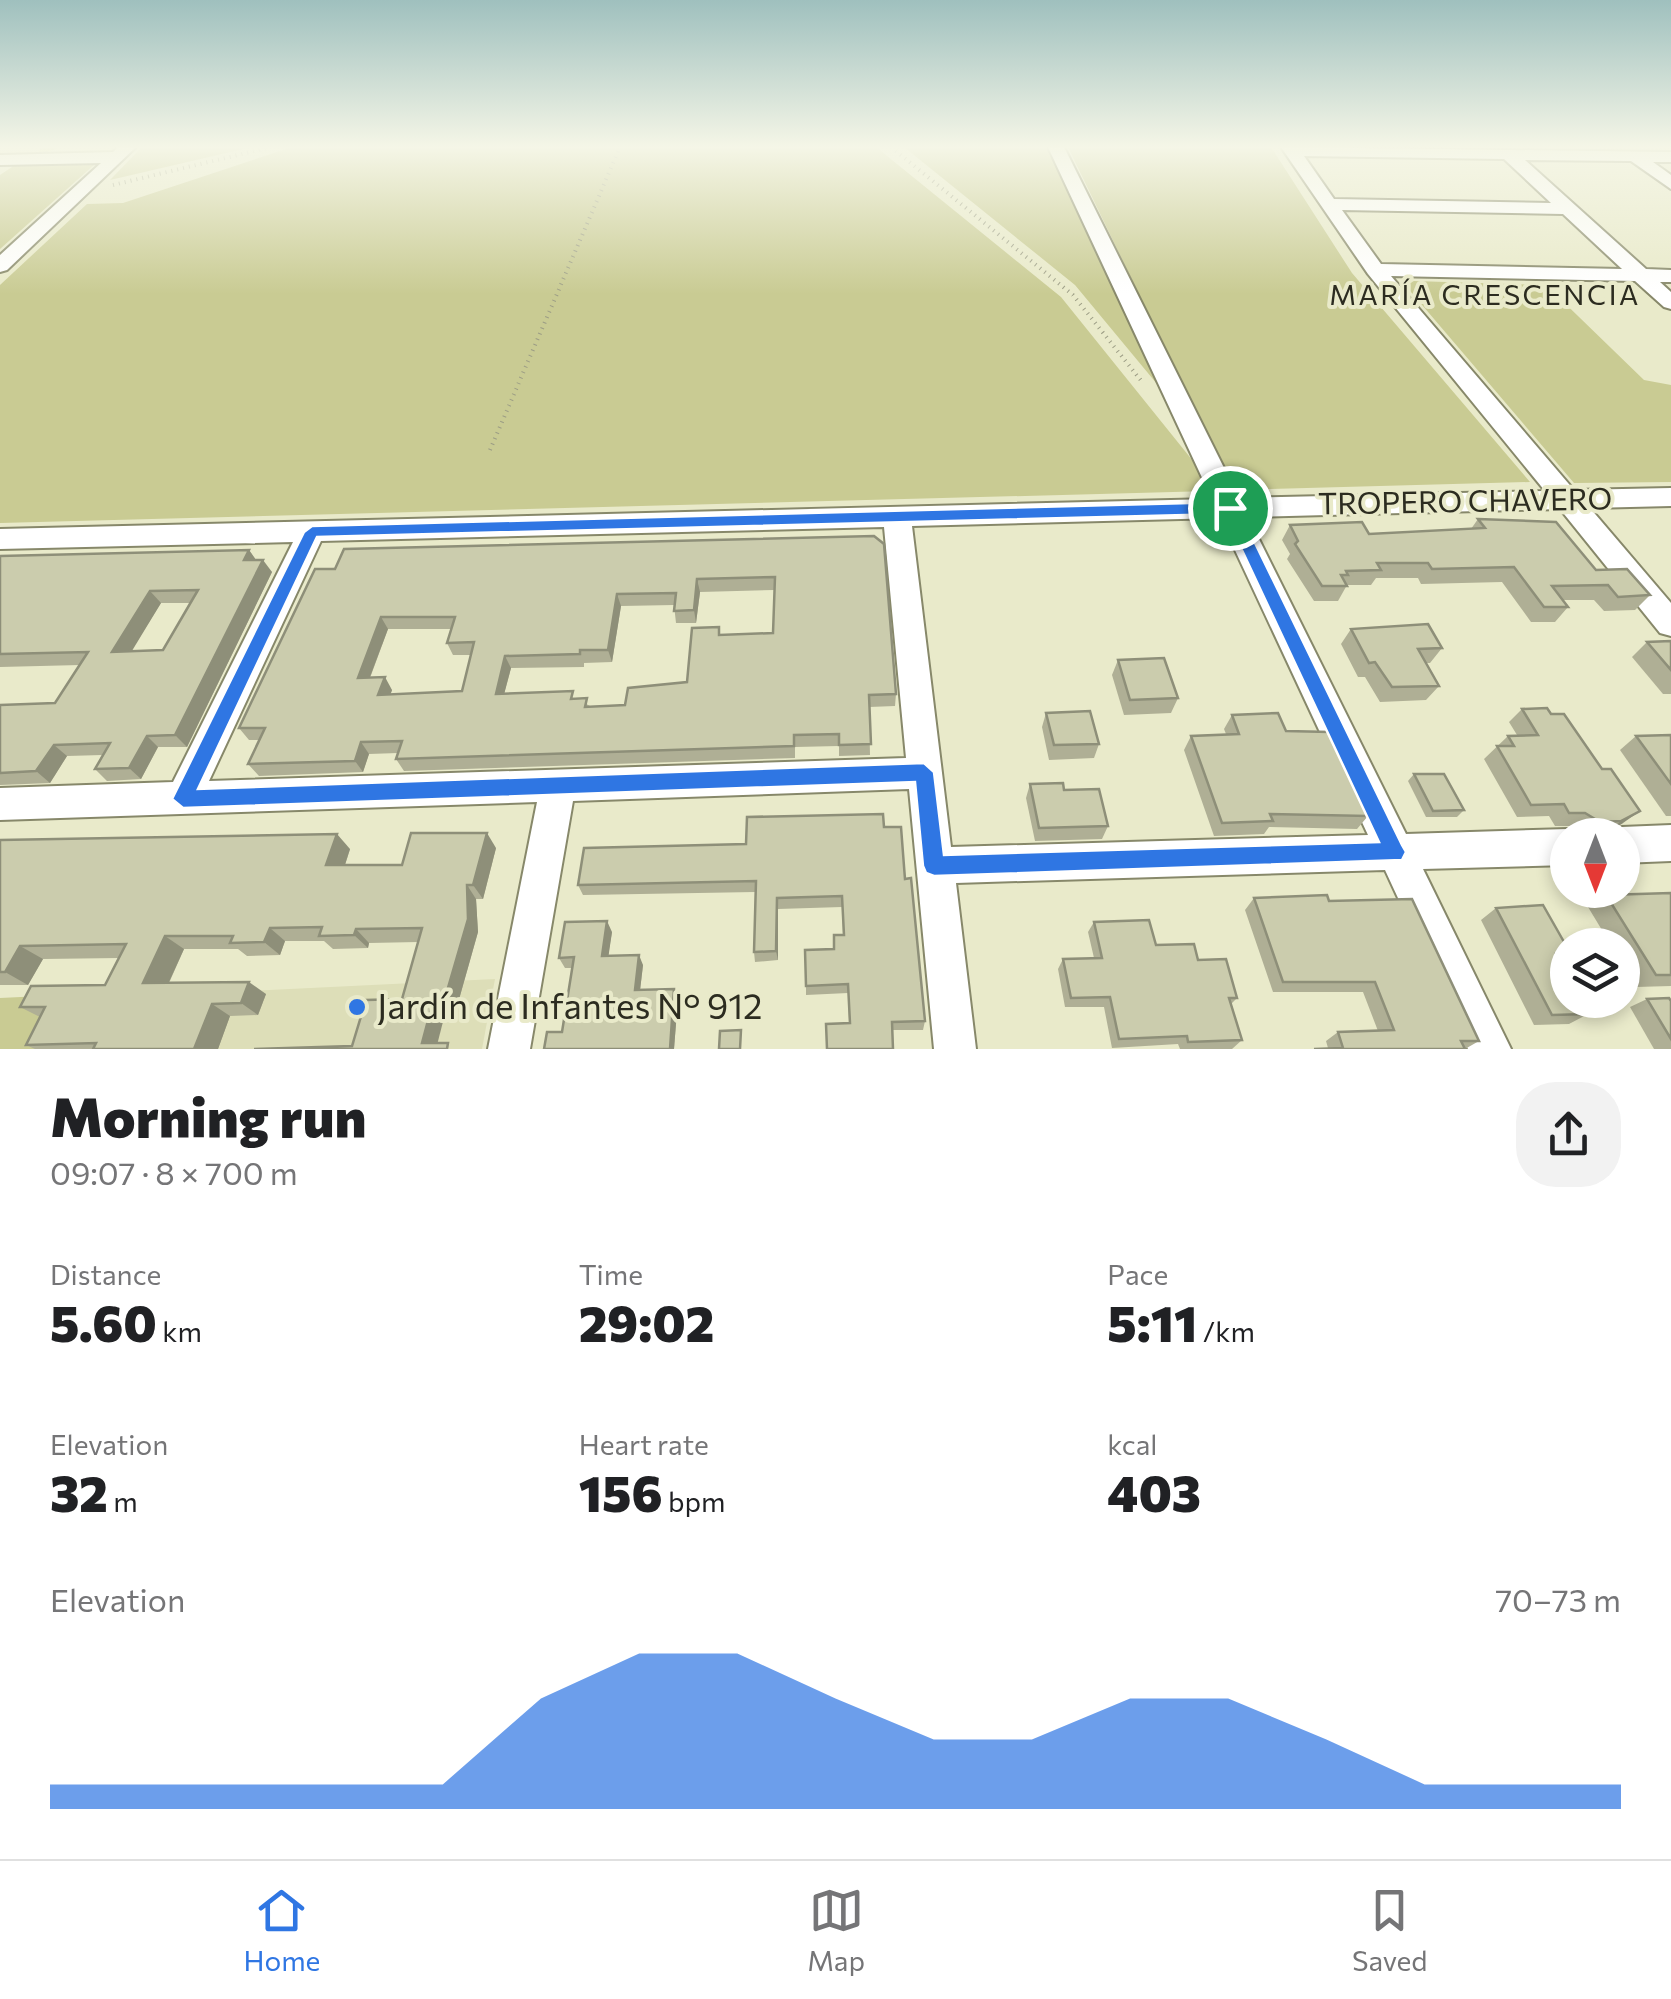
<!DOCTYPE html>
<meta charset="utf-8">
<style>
:root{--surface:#fff;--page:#f2f2f2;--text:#202124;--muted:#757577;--line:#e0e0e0;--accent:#2f76e3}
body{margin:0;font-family:Commissioner,sans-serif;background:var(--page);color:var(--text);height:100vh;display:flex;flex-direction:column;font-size:38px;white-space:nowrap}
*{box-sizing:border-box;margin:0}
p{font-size:32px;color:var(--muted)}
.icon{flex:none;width:55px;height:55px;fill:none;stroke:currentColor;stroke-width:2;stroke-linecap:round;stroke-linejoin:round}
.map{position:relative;height:1049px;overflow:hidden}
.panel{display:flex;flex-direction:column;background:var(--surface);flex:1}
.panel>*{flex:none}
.needle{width:65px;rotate:180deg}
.buttons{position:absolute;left:1550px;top:818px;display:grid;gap:20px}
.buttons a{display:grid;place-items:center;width:90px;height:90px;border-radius:50%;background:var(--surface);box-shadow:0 5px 15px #0003;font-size:50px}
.pin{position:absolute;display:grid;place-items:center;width:85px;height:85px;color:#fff;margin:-42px;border:5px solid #fff;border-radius:50%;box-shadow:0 2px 10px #0007}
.round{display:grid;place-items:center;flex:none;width:105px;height:105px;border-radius:40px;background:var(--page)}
.headline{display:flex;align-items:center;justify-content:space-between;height:170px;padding:0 50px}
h1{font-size:55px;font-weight:800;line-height:75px}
.figures{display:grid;grid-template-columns:repeat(3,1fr);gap:15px;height:170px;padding:10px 50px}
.figures div{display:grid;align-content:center}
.figures b{font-size:50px;font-weight:800}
.figures small{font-size:28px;font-weight:400}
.figures p{font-size:28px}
.chart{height:280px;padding:20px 50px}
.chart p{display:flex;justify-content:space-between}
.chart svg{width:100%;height:180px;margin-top:10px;fill:var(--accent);opacity:.7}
.tabs{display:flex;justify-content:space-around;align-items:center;height:140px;border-top:2px solid var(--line);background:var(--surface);font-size:28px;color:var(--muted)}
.tabs a{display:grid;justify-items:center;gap:5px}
.tabs .active{color:var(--accent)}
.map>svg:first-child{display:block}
</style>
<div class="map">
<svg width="1671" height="1049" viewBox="0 0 1671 1049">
<rect width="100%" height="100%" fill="#e9eaca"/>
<polygon fill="#dddeb8" points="495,979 482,1049 208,1049 230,992"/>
<g fill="#c9cb93">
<polygon points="142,147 252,147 110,180"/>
<polygon points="292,147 876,147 1061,297 1197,466 1210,491 0,523 0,285 87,204 123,203"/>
<polygon points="904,147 1047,147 1162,390 1075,285"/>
<polygon points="1068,147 1271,147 1352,273 1530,482 1233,490"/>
<polygon points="95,164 0,249 0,175 15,165"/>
<polygon points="1414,281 1546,285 1644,380 1671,385 1671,482 1574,483 1405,285"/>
<polygon points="167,990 142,1049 0,1049 0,998"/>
</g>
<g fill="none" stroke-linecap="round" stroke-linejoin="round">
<polyline stroke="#d2d380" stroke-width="5" points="42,151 54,147"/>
<g stroke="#87886a" stroke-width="4">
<g id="minor">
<polygon points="118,147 136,147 7,270 0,272 0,255 101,163 0,165 0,155 113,152"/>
<path d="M 1048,147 L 1064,147 L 1239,498 L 1545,491 L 1368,274 L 1281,147 L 1671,152 L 1671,162 L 1653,162 L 1671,175 L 1671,189 L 1631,161 L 1525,160 L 1646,269 L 1671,270 L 1671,282 L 1660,282 L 1671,292 L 1671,309 L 1664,307 L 1635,281 L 1391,276 L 1574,490 L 1671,488 L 1671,506 L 1590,508 L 1671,603 L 1671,636 L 1660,633 L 1560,509 L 1248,517 L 1406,834 L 1568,829 L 1581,835 L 1568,835 L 1568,865 L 1423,869 L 1511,1049 L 1468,1049 L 1385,870 L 956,883 L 976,1049 L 934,1049 L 909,789 L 573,801 L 530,1049 L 488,1049 L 537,802 L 0,820 L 0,788 L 173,782 L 293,542 L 0,549 L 0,529 L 1212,499 ZM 1304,156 L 1504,159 L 1551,203 L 1334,199 ZM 1342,210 L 1563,214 L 1622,269 L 1381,264 ZM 1220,518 L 1368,835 L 951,847 L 912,526 ZM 884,527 L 906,758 L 209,781 L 321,541 Z"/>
<polygon points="1671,825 1671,861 1622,863 1622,835 1608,835 1622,827"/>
</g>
</g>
<g stroke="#9c9d85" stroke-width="4" stroke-dasharray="1 5" stroke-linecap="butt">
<polyline points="891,147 1073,295 1143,383"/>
<polyline points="113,185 271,147"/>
<polyline points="490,450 620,147"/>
</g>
<use href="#minor" fill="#fff" fill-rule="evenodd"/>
</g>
<g fill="#afaf95" fill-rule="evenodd">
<polygon points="1478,519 1650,595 1635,610 1604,611 1594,600 1563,600 1568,607 1555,622 1531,622 1502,582 1421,584 1418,578 1376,578 1371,585 1347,585 1338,601 1314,601 1287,559 1290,554 1282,540 1290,525 1369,534 1471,529"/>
<path d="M 874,536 L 896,694 L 895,706 L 869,707 L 870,755 L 839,756 L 839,746 L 795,747 L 795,758 L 404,771 L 396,759 L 398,753 L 369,754 L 363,772 L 259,776 L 248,764 L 259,740 L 249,740 L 239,728 L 315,569 ZM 774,590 L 773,633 L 720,635 L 687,682 L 625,705 L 590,706 L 575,698 L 504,694 L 511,668 L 584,667 L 584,663 L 612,662 L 621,606 L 674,605 L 676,623 L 696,623 L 700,592 ZM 388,629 L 451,629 L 447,643 L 453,655 L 471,655 L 462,691 L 390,695 L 392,690 L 370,678 Z"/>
<path d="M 249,550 L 256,560 L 272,572 L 187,747 L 158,747 L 141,779 L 107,781 L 95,769 L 102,755 L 67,756 L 50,783 L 0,785 L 0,705 L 55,703 L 80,665 L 0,667 L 0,556 ZM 161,603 L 190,603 L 163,650 L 131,651 Z"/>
<polygon points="1351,629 1442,648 1430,663 1426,663 1439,686 1426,700 1380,702 1365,677 1358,677 1341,644"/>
<polygon points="1671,641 1671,694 1663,694 1632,657 1647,642"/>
<polygon points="1118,660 1178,698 1171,713 1124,715 1112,675"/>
<polygon points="1522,709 1551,714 1623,823 1605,834 1585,834 1570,826 1555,826 1549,816 1517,817 1484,759 1508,736 1517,735 1509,722"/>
<polygon points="1046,713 1099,744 1094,758 1049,760 1042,727"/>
<polygon points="1232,715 1286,731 1368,816 1357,829 1269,827 1264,834 1214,836 1184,750 1191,736 1226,734 1224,729"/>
<polygon points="1671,735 1671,816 1666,816 1620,750 1636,736"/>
<polygon points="1414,774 1464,810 1457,817 1426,817 1408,781"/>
<polygon points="1030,784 1064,790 1108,826 1102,839 1035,841 1026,798"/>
<polygon points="884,827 905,879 925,1021 923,1030 892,1030 849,1023 848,993 806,995 806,986 834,949 843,935 842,907 778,909 778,960 755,962 754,952 755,892 583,895 578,885 746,844"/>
<polygon points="0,840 350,849 345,865 402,865 496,848 483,899 476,899 478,932 456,1010 446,1010 352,1046 402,999 418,942 369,943 368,948 333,949 324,941 285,941 280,955 247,956 238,949 184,949 169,983 266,994 258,1015 230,1016 218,1049 35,1049 26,1045 40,1017 20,1007 105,985 119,958 43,959 28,985 0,985"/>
<polygon points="1671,893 1671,986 1636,987 1622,964 1622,945 1611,945 1588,907 1606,895"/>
<polygon points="1254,898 1329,901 1479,1041 1465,1049 1328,1048 1326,1041 1338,1032 1378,1031 1363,992 1273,992 1245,910"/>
<polygon points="1496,908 1568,949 1568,956 1559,961 1588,1014 1569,1024 1534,1025 1481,920"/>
<polygon points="1094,922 1198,960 1237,998 1231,1004 1242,1040 1232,1049 1180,1049 1178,1044 1112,1048 1104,1007 1065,1007 1058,969 1063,959 1094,958 1088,932"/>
<polygon points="612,932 608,956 643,965 640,990 678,998 674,1049 544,1049 562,1032 572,968 565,968 559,958"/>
<polygon points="1647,999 1671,1001 1671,1049 1654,1049 1630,1007"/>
</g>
<g fill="#8e8f79">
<polygon points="249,550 258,563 244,560"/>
<polygon points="263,560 272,572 187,747 175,735"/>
<polygon points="697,579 700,592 696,623 694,610"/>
<polygon points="150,591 161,603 124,664 112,652"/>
<polygon points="617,594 621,606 612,662 608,650"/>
<polygon points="381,617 388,629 365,690 358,678"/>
<polygon points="505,656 511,668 501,706 496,694"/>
<polygon points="385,677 392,690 386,707 378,695"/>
<polygon points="147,736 158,747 141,779 129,768"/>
<polygon points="361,742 369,754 363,772 355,761"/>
<polygon points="54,745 67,756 50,783 36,771"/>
<polygon points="1640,811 1623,823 1605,834 1621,821"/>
<polygon points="487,833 496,848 483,899 473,885"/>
<polygon points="337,834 350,849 340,880 326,865"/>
<polygon points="467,885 476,899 478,932 456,1010 445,998"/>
<polygon points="777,898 778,909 778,960 776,951"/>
<polygon points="607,921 612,932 607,966 602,956"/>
<polygon points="270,928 285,941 280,955 264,942"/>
<polygon points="356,929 369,943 368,948 354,935"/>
<polygon points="165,936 184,949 163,995 143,983"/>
<polygon points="20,946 43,959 28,985 5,972"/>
<polygon points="639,955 643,965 639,999 635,990"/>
<polygon points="249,982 266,994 258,1015 241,1003"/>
<polygon points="674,989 678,998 674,1049 670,1049"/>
<polygon points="434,998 446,1010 436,1049 422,1043"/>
<polygon points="212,1004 230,1016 218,1049 194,1049"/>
</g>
<g fill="#cbccad" stroke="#8e8f79" stroke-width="2.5" fill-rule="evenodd">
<polygon points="1478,519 1556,522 1596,570 1627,569 1650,595 1618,597 1608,585 1552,586 1568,607 1544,607 1514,567 1432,569 1428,563 1377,563 1381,570 1346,571 1348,575 1341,575 1347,586 1322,586 1295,544 1298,541 1290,525 1362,522 1369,534 1485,528"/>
<path d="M 874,536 L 884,544 L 896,694 L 869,695 L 871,744 L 839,745 L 839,734 L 794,735 L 794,746 L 396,759 L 402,741 L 361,742 L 355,761 L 248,764 L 265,728 L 239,728 L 315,569 L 335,569 L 344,549 ZM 775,577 L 773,633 L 719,635 L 719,627 L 692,628 L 687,682 L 628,688 L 625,705 L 585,707 L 587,698 L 571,699 L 573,691 L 496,694 L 505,656 L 580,654 L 580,650 L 608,650 L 617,594 L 676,593 L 674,611 L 694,610 L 697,579 ZM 381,617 L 455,617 L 447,643 L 474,642 L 462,691 L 378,695 L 385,677 L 358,678 Z"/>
<path d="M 249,550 L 244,560 L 263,560 L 175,735 L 147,736 L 129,768 L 95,769 L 110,743 L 54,745 L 36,771 L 0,773 L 0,705 L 55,703 L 88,652 L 0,654 L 0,556 ZM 198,590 L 163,650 L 112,652 L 150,591 Z"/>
<polygon points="1428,624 1442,648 1418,649 1439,686 1392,687 1375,662 1369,663 1351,629"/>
<polygon points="1671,641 1671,670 1647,642"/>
<polygon points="1164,658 1178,698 1130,700 1118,660"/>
<polygon points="1547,708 1551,714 1564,714 1602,769 1611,769 1640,811 1621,821 1600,822 1585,813 1569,813 1564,804 1531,805 1497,746 1514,746 1508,736 1538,735 1522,709"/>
<polygon points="1090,711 1099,744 1054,745 1046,713"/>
<polygon points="1278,713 1286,731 1330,732 1368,816 1270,814 1273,821 1222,823 1191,736 1239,734 1232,715"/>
<polygon points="1671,735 1671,784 1636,736"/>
<polygon points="1414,774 1444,774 1464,810 1433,811"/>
<polygon points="1063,783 1064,790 1099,789 1108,826 1039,828 1030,784"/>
<polygon points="883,814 884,827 901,827 905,879 911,878 925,1021 892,1022 893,1049 827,1049 826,1024 850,1023 848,984 806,986 805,950 834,949 834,935 844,935 842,896 777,898 776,951 754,952 756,881 578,885 584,848 746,844 747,817"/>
<polygon points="411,833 487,833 473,885 467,885 468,919 445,998 434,998 422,1043 448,1043 447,1049 254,1049 352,1046 366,1000 402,999 422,928 356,929 354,935 319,936 322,927 270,928 264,942 230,943 233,936 165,936 143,983 249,982 241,1003 212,1004 194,1049 93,1049 96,1043 26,1045 45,1007 20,1007 31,986 105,985 126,944 20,946 5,972 0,972 0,840 337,834 326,865 402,865"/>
<polygon points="1671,893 1671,975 1656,975 1606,895"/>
<polygon points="1327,895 1329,901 1412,899 1479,1041 1461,1041 1465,1049 1314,1049 1343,1048 1338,1032 1394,1030 1375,982 1283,982 1254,898"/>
<polygon points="1543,905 1568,949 1568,954 1556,954 1568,976 1568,1000 1581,1000 1588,1014 1552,1015 1496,908"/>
<polygon points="1149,920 1156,945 1194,944 1198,960 1226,959 1237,998 1229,998 1242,1040 1188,1042 1187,1036 1119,1039 1110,997 1071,998 1063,959 1102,958 1094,922"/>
<polygon points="607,921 602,956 639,955 635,990 674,989 670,1049 544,1049 547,1032 562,1032 574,957 559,958 565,922"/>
<polygon points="1669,998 1671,1001 1671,1039 1647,999"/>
<polygon points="741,1030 740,1049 719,1049 720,1031"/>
</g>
<linearGradient id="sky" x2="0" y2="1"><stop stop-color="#9fc0be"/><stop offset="0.5" stop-color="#f5f6e7"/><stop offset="1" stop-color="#f5f6e7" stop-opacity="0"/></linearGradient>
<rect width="1671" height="294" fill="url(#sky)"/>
<path fill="#2f76e3" stroke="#fff" stroke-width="2.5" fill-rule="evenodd" d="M 1230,502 L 1238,508 L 1402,845 L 1406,852 L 1402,860 L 934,876 L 926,873 L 923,866 L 915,782 L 183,808 L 172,799 L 304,532 L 312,526 ZM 1225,514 L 1379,842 L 944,855 L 934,772 L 924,763 L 198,789 L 317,537 Z"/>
<circle fill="#2f76e3" stroke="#e9eaca" stroke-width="4" cx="357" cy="1007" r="10"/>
<g text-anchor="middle" stroke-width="8" stroke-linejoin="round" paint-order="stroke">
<g font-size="28" letter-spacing="2.5" fill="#2c2c20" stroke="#e9eaca">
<text x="1485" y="305">MARÍA CRESCENCIA</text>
</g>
<g font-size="30" fill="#2c2c20" stroke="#e9eaca">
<text transform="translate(1465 502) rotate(-1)" y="10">TROPERO CHAVERO</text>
</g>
<g font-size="35" fill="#2c2c20" stroke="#e9eaca" text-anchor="start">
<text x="377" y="1019">Jardín de Infantes N° 912</text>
</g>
</g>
</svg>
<div class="buttons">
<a><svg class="needle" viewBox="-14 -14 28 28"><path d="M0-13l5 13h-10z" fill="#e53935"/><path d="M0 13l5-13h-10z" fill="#757577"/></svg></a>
<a><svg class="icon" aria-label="layers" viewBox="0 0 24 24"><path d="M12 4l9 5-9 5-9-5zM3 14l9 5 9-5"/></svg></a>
</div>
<div class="pin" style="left:1230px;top:508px;background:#1e9e55"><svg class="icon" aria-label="arrive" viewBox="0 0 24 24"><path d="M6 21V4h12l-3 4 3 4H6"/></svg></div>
</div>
<section class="panel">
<div class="headline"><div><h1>Morning run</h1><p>09:07 · 8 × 700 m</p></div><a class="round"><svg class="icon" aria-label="share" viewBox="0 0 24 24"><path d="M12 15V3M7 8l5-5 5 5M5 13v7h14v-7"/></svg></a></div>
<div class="figures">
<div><p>Distance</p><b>5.60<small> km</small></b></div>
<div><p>Time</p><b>29:02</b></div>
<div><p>Pace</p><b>5:11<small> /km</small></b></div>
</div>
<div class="figures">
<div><p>Elevation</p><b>32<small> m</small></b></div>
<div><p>Heart rate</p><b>156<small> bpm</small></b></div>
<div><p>kcal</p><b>403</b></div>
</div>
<div class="chart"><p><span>Elevation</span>70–73 m</p>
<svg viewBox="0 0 160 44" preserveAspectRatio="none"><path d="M0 44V38L10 38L20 38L30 38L40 38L50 17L60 6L70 6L80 17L90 27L100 27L110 17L120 17L130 27L140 38L150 38L160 38V44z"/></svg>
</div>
</section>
<nav class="tabs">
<a class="active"><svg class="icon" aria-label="home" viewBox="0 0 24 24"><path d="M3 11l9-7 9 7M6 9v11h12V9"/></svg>Home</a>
<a><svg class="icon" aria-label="map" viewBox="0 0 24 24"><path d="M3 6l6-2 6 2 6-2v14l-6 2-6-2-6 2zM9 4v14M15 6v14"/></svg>Map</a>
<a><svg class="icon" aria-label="saved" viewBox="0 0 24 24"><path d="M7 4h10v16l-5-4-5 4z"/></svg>Saved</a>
</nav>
